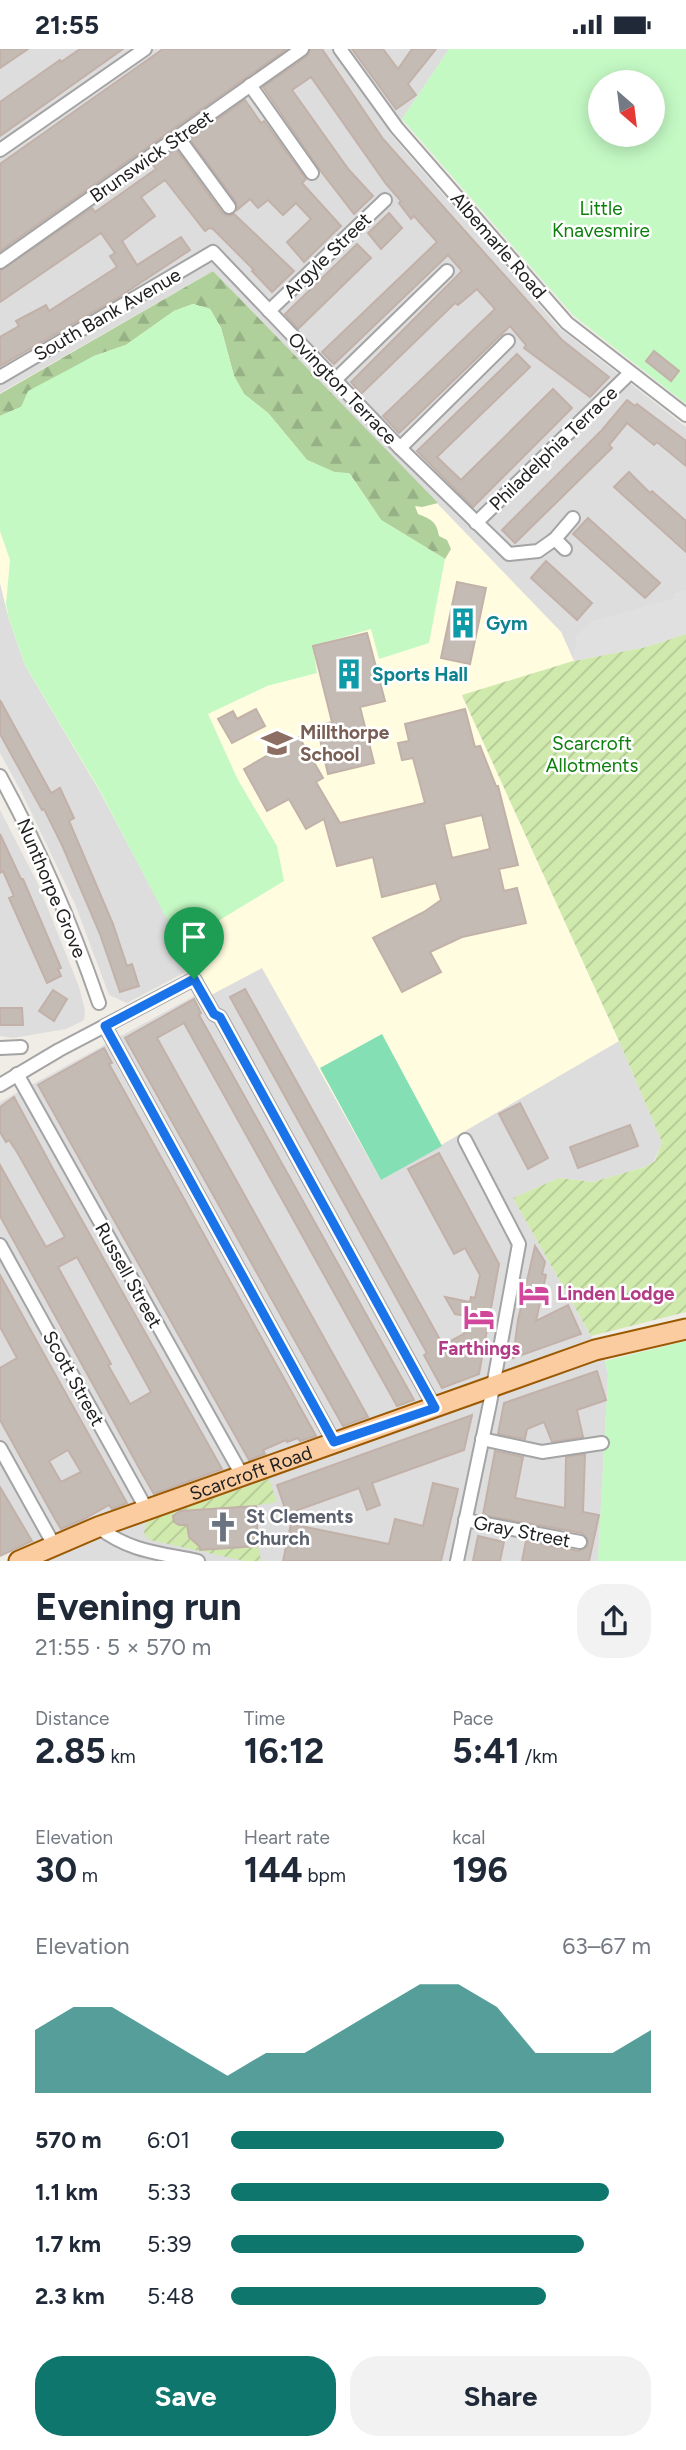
<!DOCTYPE html>
<meta charset="utf-8">
<style>
:root{--surface:#fff;--page:#f2f2f3;--text:#1f2937;--muted:#747a83;--accent:#0f766e}
body{margin:0;font-family:Figtree,sans-serif;background:var(--page);color:var(--text);height:100vh;display:flex;flex-direction:column;font-size:26px;white-space:nowrap}
*{box-sizing:border-box;margin:0}
p{font-size:23px;color:var(--muted)}
.icon{flex:none;width:38px;height:38px;fill:none;stroke:currentColor;stroke-width:2;stroke-linecap:round;stroke-linejoin:round}
.map{position:relative;height:1512px;overflow:hidden}
.side{display:flex;flex-direction:column;background:var(--surface);flex:1}
.side>*{flex:none}
.needle{width:46px;rotate:152deg}
.fabs{position:absolute;left:588px;top:21px;display:grid;gap:14px}
.fabs a{display:grid;place-items:center;width:77px;height:77px;border-radius:50%;background:var(--surface);box-shadow:0 4px 18px #0003;font-size:35px}
.pin{position:absolute;display:grid;place-items:center;width:60px;height:60px;color:#fff;margin:-72px -30px;border-radius:50% 50% 50% 0;rotate:-45deg;box-shadow:0 0 7px #0007}
.pin .icon{rotate:45deg}
.round{display:grid;place-items:center;flex:none;width:74px;height:74px;border-radius:28px;background:var(--page)}
.overview{display:flex;align-items:center;justify-content:space-between;height:119px;padding:0 35px}
h1{font-size:38px;font-weight:700;line-height:52px}
.metrics{display:grid;grid-template-columns:repeat(3,1fr);gap:10px;height:119px;padding:7px 35px}
.metrics div{display:grid;align-content:center}
.metrics b{font-size:35px;font-weight:700}
.metrics small{font-size:19px;font-weight:400}
.metrics p{font-size:19px}
.chart{height:196px;padding:14px 35px}
.chart p{display:flex;justify-content:space-between}
.chart svg{width:100%;height:126px;margin-top:7px;fill:var(--accent);opacity:.7}
.primary-button{display:flex;gap:14px;margin-top:auto;padding:14px 35px}
.primary-button a{flex:1;height:80px;border-radius:28px;background:var(--accent);color:#fff;font-size:28px;font-weight:700;line-height:80px;text-align:center}
.primary-button a+a{background:var(--page);color:var(--text)}
ul{padding:0 35px;list-style:none;font-size:23px}
li{display:grid;grid-template-columns:112px 84px 1fr;align-items:center;height:52px}
li i{height:18px;border-radius:9px;background:var(--accent)}
.status{display:flex;justify-content:space-between;align-items:center;height:49px;padding:0 35px;background:var(--surface);direction:ltr}
.status svg{height:19px;fill:currentColor}
.map>svg:first-child{display:block}
</style>
<div class="status"><b>21:55</b><svg viewBox="0 0 49 12"><path d="M0 12V9h3v3zM5 12V6h3v6zM10 12V3h3v9zM15 12V0h3v12zM26 1h20v11H26zM47 4h2v5h-2z"/></svg></div>
<div class="map">
<svg width="686" height="1512" viewBox="0 0 686 1512">
<defs>
<pattern id="forest-firs" width="22" height="20" patternUnits="userSpaceOnUse" patternTransform="scale(1.75)"><rect width="22" height="20" fill="#afcf9b"/><path d="M5 1l3.5 6h-7zM16 11l3.5 6h-7z" fill="#96b185"/></pattern>
<pattern id="garden-furrows" width="10" height="10" patternUnits="userSpaceOnUse" patternTransform="scale(1.75)"><rect width="10" height="10" fill="#d0eaad"/><path d="M-1 1l2-2M0 10L10 0M9 11l2-2" fill="none" stroke="#b2c895"/></pattern>
</defs>
<rect width="100%" height="100%" fill="#f0ece6"/>
<g fill="#dedddd">
<polygon points="0,0 449,0 402,70 389,83 558,278 686,378 686,541 675,545 677,549 592,573 577,587 574,612 561,583 213,222 0,344"/>
<polygon points="0,534 9,570 25,616 99,740 193,919 127,954 109,946 75,855 22,744 0,704"/>
<polygon points="0,761 39,837 79,938 85,961 84,971 66,980 13,989 0,987"/>
<polygon points="262,918 381,1131 619,992 662,1093 654,1112 645,1118 593,1133 559,1129 513,1149 605,1312 608,1326 598,1512 32,1512 32,1492 25,1482 0,1474 0,1053 205,941 209,947"/>
</g>
<polygon fill="#fffce0" points="213,222 561,583 574,612 462,647 619,992 381,1131 262,919 209,947 99,741 25,616 9,570 0,534 0,345"/>
<path fill="url(#forest-firs)" d="M 213,222 L 438,454 L 422,458 L 415,457 L 418,465 C 431,470 437,473 439,487 L 447,491 L 451,500 L 445,510 L 381,471 L 350,425 L 334,423 L 307,411 L 268,364 L 244,345 L 234,327 L 221,279 L 210,260 L 193,255 L 174,262 L 126,296 L 94,307 L 62,325 L 21,358 L 0,367 L 0,345 Z"/>
<g fill="#c4f9c4" fill-rule="evenodd">
<path d="M 449,0 L 686,0 L 686,355 L 573,266 L 402,70 ZM 600,33 L 653,33 L 653,86 L 600,86 Z"/>
<polygon points="193,255 210,260 221,279 234,327 244,345 268,364 307,411 334,423 349,424 381,471 445,510 429,594 379,610 371,580 313,597 317,624 267,637 208,665 238,731 277,797 284,832 180,895 99,740 25,616 9,570 6,555 10,511 0,482 0,367 21,358 28,342 94,307 126,296 174,262"/>
<polygon points="686,1292 686,1512 598,1512 608,1326 605,1312"/>
</g>
<g fill="url(#garden-furrows)">
<polygon points="686,585 686,1263 591,1287 513,1149 559,1129 593,1133 645,1118 655,1112 662,1093 619,992 462,646 573,612 646,598"/>
<path d="M 269,1430 L 277,1453 L 253,1457 L 177,1462 L 173,1467 L 174,1473 L 179,1476 L 191,1475 L 188,1479 C 189,1487 191,1493 200,1494 L 201,1501 L 258,1497 L 261,1512 L 245,1512 L 150,1491 L 144,1485 L 145,1476 L 149,1472 Z"/>
</g>
<polygon fill="#85dfb4" points="382,985 442,1097 381,1131 320,1019"/>
<polygon fill="#e0e0e0" points="686,541 686,585 646,598 574,612 577,587 592,573 676,549 675,545"/>
<g fill="#c5bbb5" stroke="#c2b1a8" stroke-width="2" fill-rule="evenodd">
<polygon points="0,0 28,0 0,19"/>
<polygon points="80,0 123,0 0,87 0,53 60,11 61,13"/>
<polygon points="163,0 287,0 0,202 0,115"/>
<polygon points="311,0 322,0 383,90 562,291 609,328 590,348 524,299 526,296 510,277 399,384 383,367 495,260 477,240 458,256 455,254 361,345 351,333 462,222 448,206 334,315 322,303 437,193 414,167 411,170 399,154 401,152 386,135 311,28 292,41 349,121 373,147 354,165 320,121 263,38 307,7"/>
<polygon points="352,0 383,0 398,20 412,0 436,0 408,35 416,46 396,60"/>
<polygon points="245,51 261,74 264,72 306,130 302,134 341,177 304,213 287,193 311,170 296,154 283,166 268,151 258,159 250,150 237,161 236,153 190,90"/>
<polygon points="176,100 222,164 229,167 234,165 294,222 272,243 252,222 254,221 213,180 209,179 205,182 165,131 141,148 155,167 122,192 137,216 181,188 190,201 119,248 0,317 0,288 19,277 16,272 46,256 49,262 117,218 110,207 115,204 101,184 0,253 0,222 92,159 95,163 156,120 153,116"/>
<polygon points="389,164 402,179 381,200 368,184"/>
<polygon points="357,195 371,209 298,280 285,265"/>
<polygon points="654,302 679,322 671,332 646,312"/>
<polygon points="517,305 530,318 437,408 461,431 553,340 572,359 473,458 417,402"/>
<polygon points="627,351 635,357 637,355 686,392 686,417 657,393 654,396 627,374 609,396 612,399 515,494 502,481 602,381"/>
<polygon points="629,423 650,444 652,442 686,472 686,503 614,438"/>
<polygon points="588,469 660,534 645,549 573,485"/>
<polygon points="546,512 592,554 577,571 531,529"/>
<polygon points="457,533 486,539 470,615 441,609"/>
<polygon points="367,584 385,652 360,658 374,714 328,725 317,677 332,673 313,597"/>
<polygon points="0,651 51,744 60,739 74,769 69,772 113,875 127,917 132,915 139,937 120,943 100,885 62,796 44,760 42,761 0,685"/>
<polygon points="256,660 265,677 232,694 218,670 233,662 237,670"/>
<path d="M 465,660 L 475,698 L 480,697 L 496,737 L 498,737 L 518,816 L 499,820 L 504,842 L 517,839 L 526,874 L 462,888 L 430,903 L 441,923 L 402,943 L 373,889 L 424,863 L 441,851 L 436,834 L 382,848 L 373,808 L 337,817 L 324,770 L 306,780 L 289,750 L 267,762 L 244,720 L 299,688 L 323,729 L 316,733 L 340,774 L 425,754 L 413,709 L 402,711 L 398,694 L 409,692 L 405,675 ZM 482,766 L 490,800 L 452,809 L 444,775 Z"/>
<polygon points="0,785 21,830 23,830 61,919 58,920 61,927 47,934 9,849 14,847 3,822 0,824"/>
<polygon points="245,940 443,1296 464,1285 467,1267 455,1265 445,1248 470,1253 471,1248 475,1249 480,1226 465,1199 454,1205 408,1120 439,1104 499,1215 479,1325 442,1339 424,1306 427,1304 230,948"/>
<polygon points="53,941 67,950 54,972 39,962"/>
<polygon points="194,950 201,964 199,966 414,1351 397,1357 184,974 157,989 368,1368 343,1377 125,989"/>
<polygon points="0,959 22,959 23,976 0,976"/>
<polygon points="104,999 112,1014 109,1015 316,1387 300,1392 298,1389 287,1393 286,1391 263,1401 265,1405 249,1411 38,1036"/>
<path d="M 14,1048 L 53,1120 L 222,1420 L 154,1445 L 143,1426 L 0,1167 L 0,1116 L 46,1198 L 65,1188 L 17,1103 L 9,1091 L 6,1093 L 0,1083 L 0,1058 ZM 77,1208 L 151,1343 L 130,1355 L 108,1316 L 111,1315 L 58,1218 Z"/>
<polygon points="520,1054 548,1109 528,1120 499,1065"/>
<polygon points="630,1076 638,1097 578,1119 570,1098"/>
<polygon points="535,1197 545,1213 542,1225 546,1226 536,1272 568,1256 581,1285 513,1309 518,1271"/>
<path d="M 0,1226 L 75,1361 L 127,1454 L 112,1460 L 109,1456 L 84,1470 L 61,1480 L 55,1470 L 0,1371 L 0,1319 L 17,1309 L 0,1278 ZM 68,1401 L 81,1423 L 61,1433 L 49,1412 Z"/>
<polygon points="597,1322 606,1351 577,1361 583,1388 552,1393 544,1373 527,1380 525,1390 498,1385 504,1354"/>
<polygon points="472,1366 464,1401 372,1434 380,1456 367,1461 359,1439 287,1465 277,1436"/>
<polygon points="495,1402 523,1408 515,1449 565,1459 566,1408 585,1405 583,1463 599,1466 589,1512 522,1512 526,1492 579,1502 587,1498 588,1491 582,1484 483,1466"/>
<polygon points="433,1434 458,1440 441,1512 283,1512 291,1475 389,1495 395,1470 423,1477"/>
<polygon points="0,1438 32,1492 0,1507"/>
<polygon points="256,1457 258,1497 200,1501 200,1498 189,1488 187,1476 179,1476 174,1473 173,1467 180,1462"/>
<polygon points="478,1487 504,1493 500,1512 473,1512"/>
</g>
<g fill="none" stroke-linecap="round" stroke-linejoin="round">
<g stroke="#a4a4a4" stroke-width="16">
<g id="minor">
<polyline points="340,0 397,79 567,274 686,366"/>
<polyline points="250,36 312,124"/>
<polyline points="178,88 229,158"/>
<polyline points="0,101 145,0"/>
<polyline points="0,213 302,0"/>
<polyline points="269,262 385,151"/>
<polyline points="0,328 213,203 400,399 509,505 538,502 555,490 573,469"/>
<polyline points="335,331 447,222"/>
<polyline points="400,399 508,292"/>
<polyline points="476,474 630,324"/>
<polyline points="555,490 565,500"/>
<path d="M 0,727 C 41,802 71,873 99,954"/>
<polyline points="105,977 334,1393"/>
<polyline points="0,999 21,998"/>
<polyline points="17,1025 242,1426"/>
<polyline points="0,1036 59,1001 194,930 214,965 220,968 435,1359"/>
<polyline points="0,1196 147,1461"/>
<polyline points="482,1390 542,1403 602,1394"/>
<polyline points="0,1399 54,1496"/>
<polyline points="465,1471 580,1493"/>
<path d="M 98,1478 C 130,1503 160,1504 198,1512"/>
<polyline points="457,1512 490,1354 519,1195 465,1091"/>
</g>
</g>
<g stroke="#9b5a01" stroke-width="23">
<g id="primary">
<path id="s1" d="M 19,1512 L 98,1478 L 595,1301 L 686,1280"/>
</g>
</g>
<use href="#minor" stroke="#fff" stroke-width="12"/>
<use href="#primary" stroke="#fbcca0" stroke-width="19"/>
</g>
<g fill="none" stroke-linecap="round" stroke-linejoin="round">
<g stroke="#fff" stroke-width="14">
<polygon id="route" points="194,930 214,965 220,968 435,1359 334,1393 105,977"/>
</g>
<use href="#route" stroke="#1a73e8" stroke-width="9"/>
</g>
<defs>
<g id="building-bare" transform="scale(2.415)"><path d="M-4-6H4V6H1V3H-1V6H-4ZM-2.5-4.3h1.7v1.8h-1.7ZM.8-4.3h1.7v1.8H.8ZM-2.5-1h1.7V.8h-1.7ZM.8-1h1.7V.8H.8Z" fill="#0f9aa8" stroke="#fff" stroke-width="2.5" paint-order="stroke"/></g>
<g id="school-bare" transform="scale(2.415)"><path d="M0-5L7-2L0 1L-7-2ZM-4 1L0 2.5L4 1V4Q0 6-4 4Z" fill="#8d6e63" stroke="#fff" stroke-width="2.5" paint-order="stroke"/></g>
<g id="hotel-bare" transform="scale(2.415)"><path d="M-6-4.5h1.5V1H6V5H4.5V3h-9V5H-6ZM-4 0a1.8 1.8 0 1 1 3.6 0ZM.5 0V-2.5h3Q6-2.5 6 0Z" fill="#d1479c" stroke="#fff" stroke-width="2.5" paint-order="stroke"/></g>
<g id="church-bare" transform="scale(2.415)"><path d="M-1.2-6h2.4v3.5h3.3v2.4h-3.3V6h-2.4V-.1h-3.3v-2.4h3.3Z" fill="#6b7280" stroke="#fff" stroke-width="2.5" paint-order="stroke"/></g>
</defs>
<g fill-rule="evenodd">
<use href="#building-bare" x="463" y="574"/>
<use href="#building-bare" x="349" y="625"/>
<use href="#school-bare" x="277" y="694"/>
<use href="#hotel-bare" x="534" y="1244"/>
<use href="#hotel-bare" x="479" y="1268"/>
<use href="#church-bare" x="223" y="1478"/>
</g>
<g text-anchor="middle" stroke-width="5" stroke-linejoin="round" paint-order="stroke">
<g font-size="19" fill="#202020" stroke="#fff">
<text transform="translate(151 107) rotate(-35)" y="7">Brunswick Street</text>
<text transform="translate(499 196) rotate(49)" y="7">Albemarle Road</text>
<text transform="translate(327 206) rotate(-44)" y="7">Argyle Street</text>
<text transform="translate(107 265) rotate(-30)" y="7">South Bank Avenue</text>
<text transform="translate(343 339) rotate(46)" y="7">Ovington Terrace</text>
<text transform="translate(553 399) rotate(-44)" y="7">Philadelphia Terrace</text>
<text transform="translate(52 839) rotate(67)" y="7">Nunthorpe Grove</text>
<text transform="translate(129 1226) rotate(61)" y="7">Russell Street</text>
<text transform="translate(74 1329) rotate(61)" y="7">Scott Street</text>
<text dy="7" stroke="none"><textPath href="#s1" startOffset="248">Scarcroft Road</textPath></text>
<text transform="translate(522 1482) rotate(11)" y="7">Gray Street</text>
</g>
<g font-size="19" fill="#0c7f0c" stroke="#fff">
<text x="601" y="166">Little<tspan x="601" dy="22">Knavesmire</tspan></text>
<text x="592" y="701">Scarcroft<tspan x="592" dy="22">Allotments</tspan></text>
</g>
<g font-size="19" font-weight="bold" fill="#0d838f" stroke="#fff" text-anchor="start">
<text x="486" y="581">Gym</text>
<text x="372" y="632">Sports Hall</text>
</g>
<g font-size="19" font-weight="bold" fill="#785e54" stroke="#fff" text-anchor="start">
<text x="300" y="690">Millthorpe<tspan x="300" dy="22">School</tspan></text>
</g>
<g font-size="19" font-weight="bold" fill="#b23c85" stroke="#fff" text-anchor="start">
<text x="557" y="1251">Linden Lodge</text>
<text x="479" y="1306" text-anchor="middle">Farthings</text>
</g>
<g font-size="19" font-weight="bold" fill="#5b616d" stroke="#fff" text-anchor="start">
<text x="246" y="1474">St Clements<tspan x="246" dy="22">Church</tspan></text>
</g>
</g>
</svg>
<div class="fabs">
<a><svg class="needle" viewBox="-14 -14 28 28"><path d="M0-13l5 13h-10z" fill="#e53935"/><path d="M0 13l5-13h-10z" fill="#747a83"/></svg></a>
</div>
<div class="pin" style="left:194px;top:930px;background:#1e9e55"><svg class="icon" aria-label="arrive" viewBox="0 0 24 24"><path d="M6 21V4h12l-3 4 3 4H6"/></svg></div>
</div>
<section class="side">
<div class="overview"><div><h1>Evening run</h1><p>21:55 · 5 × 570 m</p></div><a class="round"><svg class="icon" aria-label="share" viewBox="0 0 24 24"><path d="M12 15V3M7 8l5-5 5 5M5 13v7h14v-7"/></svg></a></div>
<div class="metrics">
<div><p>Distance</p><b>2.85<small> km</small></b></div>
<div><p>Time</p><b>16:12</b></div>
<div><p>Pace</p><b>5:41<small> /km</small></b></div>
</div>
<div class="metrics">
<div><p>Elevation</p><b>30<small> m</small></b></div>
<div><p>Heart rate</p><b>144<small> bpm</small></b></div>
<div><p>kcal</p><b>196</b></div>
</div>
<div class="chart"><p><span>Elevation</span>63–67 m</p>
<svg viewBox="0 0 160 44" preserveAspectRatio="none"><path d="M0 44V22L10 14L20 14L30 22L40 30L50 38L60 30L70 30L80 22L90 14L100 6L110 6L120 14L130 30L140 30L150 30L160 22V44z"/></svg>
</div>
<ul>
<li><b>570 m</b>6:01<i style="width:65%"></i></li>
<li><b>1.1 km</b>5:33<i style="width:90%"></i></li>
<li><b>1.7 km</b>5:39<i style="width:84%"></i></li>
<li><b>2.3 km</b>5:48<i style="width:75%"></i></li>
</ul>
<div class="primary-button"><a>Save</a><a>Share</a></div>
</section>
